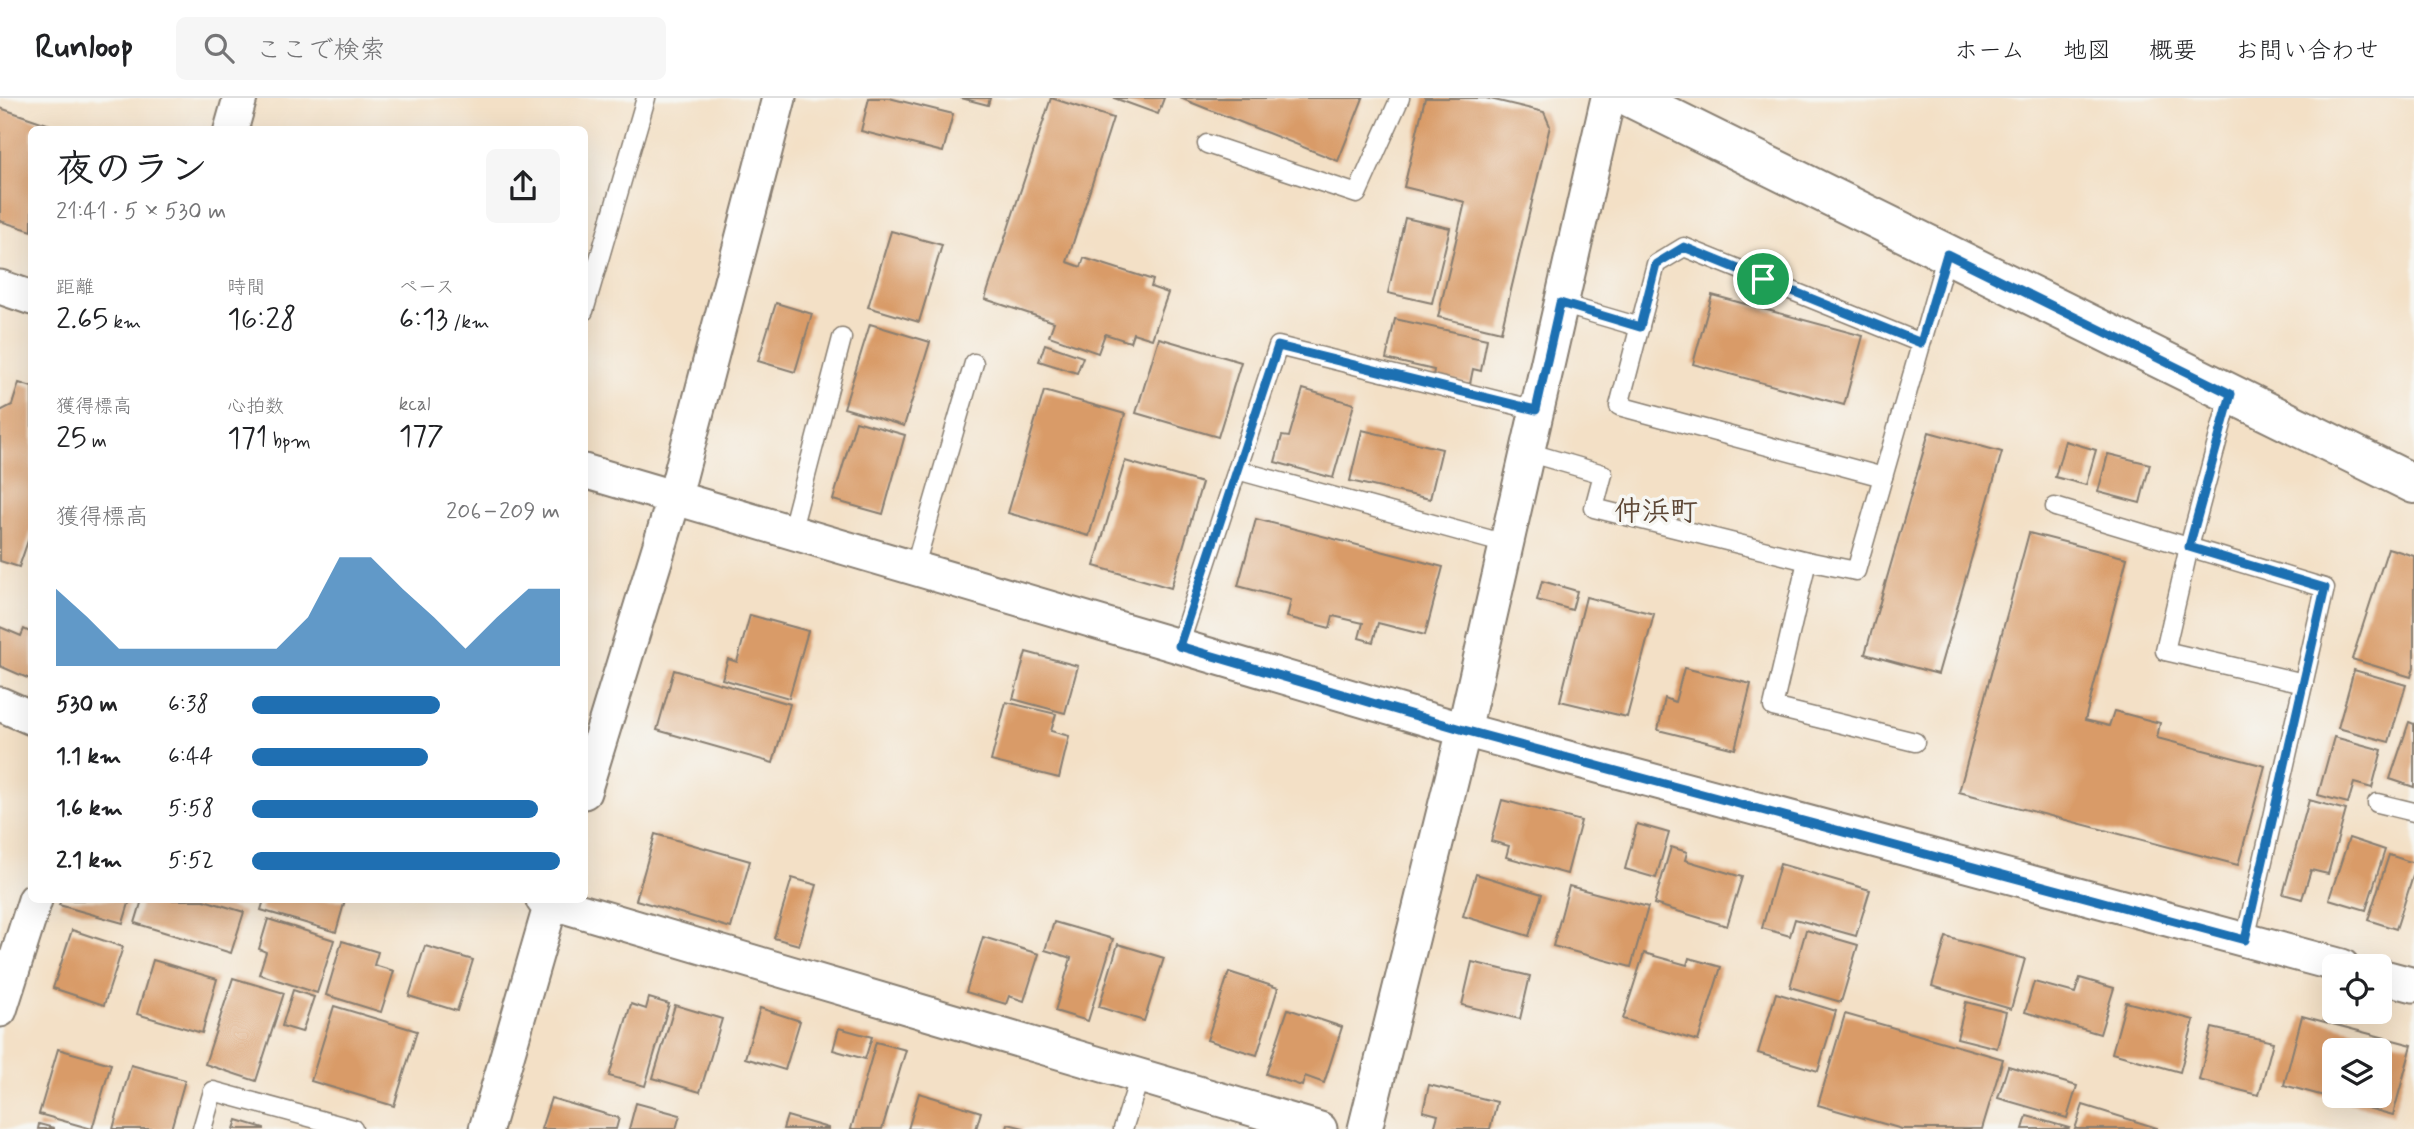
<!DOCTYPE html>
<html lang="ja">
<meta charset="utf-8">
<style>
:root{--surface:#fff;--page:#f6f6f6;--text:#202124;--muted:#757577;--line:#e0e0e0;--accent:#1f6fb2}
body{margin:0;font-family:Mynerve,"Klee One",sans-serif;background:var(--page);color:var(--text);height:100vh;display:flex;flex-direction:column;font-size:26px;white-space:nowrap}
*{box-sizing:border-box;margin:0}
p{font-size:23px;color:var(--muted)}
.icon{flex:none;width:38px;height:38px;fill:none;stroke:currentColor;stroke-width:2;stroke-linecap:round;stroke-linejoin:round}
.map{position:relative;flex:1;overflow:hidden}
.sheet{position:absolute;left:28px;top:28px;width:560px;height:777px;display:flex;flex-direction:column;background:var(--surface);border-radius:10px;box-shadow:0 7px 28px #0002}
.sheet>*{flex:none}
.tools{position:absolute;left:2322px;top:856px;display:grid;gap:14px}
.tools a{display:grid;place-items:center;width:70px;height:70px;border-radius:10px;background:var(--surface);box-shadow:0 7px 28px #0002;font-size:35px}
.pin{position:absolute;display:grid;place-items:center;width:60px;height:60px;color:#fff;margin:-30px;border:4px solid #fff;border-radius:50%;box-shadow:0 2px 7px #0007}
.round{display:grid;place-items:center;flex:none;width:74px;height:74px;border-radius:10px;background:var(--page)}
.overview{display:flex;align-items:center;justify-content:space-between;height:119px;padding:0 28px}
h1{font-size:38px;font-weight:600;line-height:52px}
.metrics{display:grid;grid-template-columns:repeat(3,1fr);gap:10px;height:119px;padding:7px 28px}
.metrics div{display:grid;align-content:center}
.metrics b{font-size:30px;font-weight:600}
.metrics small{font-size:19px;font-weight:400}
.metrics p{font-size:19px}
.chart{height:196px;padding:14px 28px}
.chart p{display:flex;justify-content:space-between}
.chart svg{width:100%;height:126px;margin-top:7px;fill:var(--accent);opacity:.7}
ul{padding:0 28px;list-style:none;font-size:23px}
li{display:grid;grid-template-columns:112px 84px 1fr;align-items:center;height:52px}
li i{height:18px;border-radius:9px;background:var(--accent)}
header{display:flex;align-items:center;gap:42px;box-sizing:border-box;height:98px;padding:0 35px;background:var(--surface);border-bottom:2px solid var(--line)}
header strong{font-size:33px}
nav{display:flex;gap:38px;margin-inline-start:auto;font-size:24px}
.search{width:490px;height:63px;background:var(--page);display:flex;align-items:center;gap:18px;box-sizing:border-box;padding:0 24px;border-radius:10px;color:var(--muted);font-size:26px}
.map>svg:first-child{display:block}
</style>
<header>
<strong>Runloop</strong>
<div class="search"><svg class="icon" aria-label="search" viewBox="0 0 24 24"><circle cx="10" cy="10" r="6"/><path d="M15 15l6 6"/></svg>ここで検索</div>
<nav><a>ホーム</a><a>地図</a><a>概要</a><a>お問い合わせ</a></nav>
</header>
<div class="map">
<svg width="2414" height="1031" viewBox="0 0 2414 1031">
<rect width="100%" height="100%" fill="#f6f6f2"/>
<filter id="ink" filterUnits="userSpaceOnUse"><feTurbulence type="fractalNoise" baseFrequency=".0143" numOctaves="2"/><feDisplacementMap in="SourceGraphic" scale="14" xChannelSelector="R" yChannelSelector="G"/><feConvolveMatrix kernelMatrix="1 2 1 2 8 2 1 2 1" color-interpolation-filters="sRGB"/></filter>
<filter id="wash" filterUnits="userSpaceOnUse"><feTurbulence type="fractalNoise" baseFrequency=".00686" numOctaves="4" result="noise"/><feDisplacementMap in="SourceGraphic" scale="28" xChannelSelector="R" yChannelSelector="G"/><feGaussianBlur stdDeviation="1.57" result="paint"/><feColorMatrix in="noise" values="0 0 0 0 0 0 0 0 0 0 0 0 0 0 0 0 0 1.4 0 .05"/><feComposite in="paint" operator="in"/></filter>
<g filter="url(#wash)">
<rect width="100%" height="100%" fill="#f3e0c6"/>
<g id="blocks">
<g fill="#d99b68" fill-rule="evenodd">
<polygon points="869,0 889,0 953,16 943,54 861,33"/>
<polygon points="961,0 990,0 988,7"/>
<polygon points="1051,0 1113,20 1067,164 1081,169 1084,160 1153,182 1151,189 1168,195 1152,241 1133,235 1130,244 1105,236 1098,255 1049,238 1054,224 985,201"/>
<polygon points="1114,0 1164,0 1158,16"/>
<polygon points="1180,0 1363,0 1338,63"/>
<polygon points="1425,0 1486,0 1544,14 1550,28 1501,234 1438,219 1465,104 1404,89"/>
<polygon points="0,10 62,31 32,32 32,133 0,123"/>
<polygon points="1405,120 1450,130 1432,205 1388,195"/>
<polygon points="891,133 942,147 919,224 868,209"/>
<polygon points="1712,197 1863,238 1844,307 1693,266"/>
<polygon points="776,205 812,216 795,274 758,263"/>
<polygon points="1395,221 1487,241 1481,273 1473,271 1470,286 1433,278 1434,272 1386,261"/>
<polygon points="870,226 930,244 904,328 844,310"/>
<polygon points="1159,240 1241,264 1218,339 1136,315"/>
<polygon points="1045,246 1083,259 1077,275 1039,263"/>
<polygon points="19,285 32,289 32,431 19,469 0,463 0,313 12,307"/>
<polygon points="1303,291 1354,306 1333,380 1275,364 1282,338 1289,339"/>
<polygon points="1044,293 1125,316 1089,438 1008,415"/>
<polygon points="856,323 905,337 883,416 833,402"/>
<polygon points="1362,332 1442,351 1430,401 1350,383"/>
<polygon points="1929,334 2002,354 1938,576 1865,556"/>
<polygon points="2065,343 2096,352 2086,387 2055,379"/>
<polygon points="2108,356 2150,366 2140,405 2098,394"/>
<polygon points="1125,363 1202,385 1171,490 1094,468"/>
<polygon points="1256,421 1443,469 1425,537 1378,525 1373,544 1359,540 1363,525 1333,518 1330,530 1287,519 1291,502 1238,488"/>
<polygon points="2029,435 2127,460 2085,622 2109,628 2114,613 2160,625 2157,640 2265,668 2238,767 1959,694"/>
<polygon points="2388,450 2414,458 2414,569 2411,579 2352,561"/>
<polygon points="1542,483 1577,493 1572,512 1537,502"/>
<polygon points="1586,499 1654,516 1627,619 1560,603"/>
<polygon points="750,517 808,533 789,600 722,581 728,561 737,564"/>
<polygon points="0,529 21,538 24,531 32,535 32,582 0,568"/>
<polygon points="1026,554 1078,568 1065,615 1013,601"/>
<polygon points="1684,570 1751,586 1735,651 1658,632 1665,600 1675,604"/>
<polygon points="674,572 790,606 773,665 657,632"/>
<polygon points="2354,572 2406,587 2389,644 2338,630"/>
<polygon points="1006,604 1056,616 1051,633 1069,638 1059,680 991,663"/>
<polygon points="2409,624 2414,626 2414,689 2390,681"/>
<polygon points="2334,639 2382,652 2372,690 2354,685 2348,705 2318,697"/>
<polygon points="1502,702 1581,723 1567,776 1506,759 1509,748 1491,743"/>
<polygon points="2309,702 2346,712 2328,776 2311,772 2302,801 2283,796"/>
<polygon points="1637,726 1669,735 1656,780 1625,771"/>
<polygon points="655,736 750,763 731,830 636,802"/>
<polygon points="2349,740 2385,752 2366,812 2329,801"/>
<polygon points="1671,749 1687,754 1685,762 1742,779 1727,828 1654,806"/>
<polygon points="2389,757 2414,765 2414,775 2396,831 2368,822"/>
<polygon points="1780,766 1870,792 1856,838 1795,821 1790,838 1762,830"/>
<polygon points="1476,776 1542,796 1529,838 1463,818"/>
<polygon points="792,780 817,787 799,847 774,840"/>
<polygon points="1569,788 1648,809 1631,869 1553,848"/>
<polygon points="61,802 130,802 123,825 59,807"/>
<polygon points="142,802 204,802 244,814 231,855 135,825"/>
<polygon points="264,802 345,802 336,834 261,812"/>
<polygon points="268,821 334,842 317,895 259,876 266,854 259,851"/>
<polygon points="1054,824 1113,841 1088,923 1055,913 1071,860 1045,852"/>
<polygon points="72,832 123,849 104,907 53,890"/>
<polygon points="1806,832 1858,847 1841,904 1790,889"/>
<polygon points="983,839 1039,856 1024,903 1009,898 1006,906 966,894"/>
<polygon points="1946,839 2025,861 2011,911 1932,888"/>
<polygon points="342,843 378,854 374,867 394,873 381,914 326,897"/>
<polygon points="1118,846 1164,860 1144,923 1099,909"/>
<polygon points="425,848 473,862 457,913 409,898"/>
<polygon points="1644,855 1687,867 1689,860 1721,869 1698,943 1623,921"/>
<polygon points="153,862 217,881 202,935 137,916"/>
<polygon points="1472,864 1530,878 1520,921 1462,907"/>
<polygon points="1229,874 1278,890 1257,957 1207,942"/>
<polygon points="233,880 284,895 256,983 205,966"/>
<polygon points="2080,880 2114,890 2100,936 2025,914 2034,884 2075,895"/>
<polygon points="293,892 314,899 302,934 282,928"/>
<polygon points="1776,895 1836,913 1818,973 1758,955"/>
<polygon points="649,900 669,906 645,988 609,978 631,906 646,911"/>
<polygon points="1966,904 2006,914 1997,950 1957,940"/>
<polygon points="2126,904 2194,922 2180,974 2112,955"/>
<polygon points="675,907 722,921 700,994 653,980"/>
<polygon points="334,908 417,933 394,1008 311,983"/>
<polygon points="760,910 800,923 785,972 745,960"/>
<polygon points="1288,911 1342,929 1324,985 1305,978 1302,988 1266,976"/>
<polygon points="1845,916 2003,961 1982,1031 1902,1031 1818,1007"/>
<path d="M 2302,918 L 2412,947 L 2393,1017 L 2284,987 ZM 2334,952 L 2380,952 L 2380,998 L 2334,998 Z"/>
<polygon points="839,930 872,939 865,961 833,952"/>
<polygon points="2212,930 2273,944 2259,997 2199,982"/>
<polygon points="876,944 906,952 882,1031 851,1031"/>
<polygon points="58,951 111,966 92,1031 39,1016"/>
<polygon points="131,967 185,982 171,1031 113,1031"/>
<polygon points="2008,968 2077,988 2067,1020 1998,1000"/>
<polygon points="1429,987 1497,1004 1490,1031 1434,1031 1438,1017 1423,1013"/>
<polygon points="919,995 981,1014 976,1031 908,1031"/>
<polygon points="551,1000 619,1020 616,1031 541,1031"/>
<polygon points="636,1005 680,1017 676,1031 629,1031"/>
<polygon points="2083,1007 2157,1030 2157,1031 2075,1031"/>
<polygon points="787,1018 828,1030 828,1031 783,1031"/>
<polygon points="2027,1018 2069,1030 2068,1031 2023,1031"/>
<polygon points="237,1022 264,1030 264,1031 234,1031"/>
<polygon points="39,1026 54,1030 54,1031 38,1031"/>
<polygon points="1008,1026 1024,1030 1024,1031 1007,1031"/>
</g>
</g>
</g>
<g filter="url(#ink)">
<use href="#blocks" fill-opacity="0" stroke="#887e71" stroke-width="2"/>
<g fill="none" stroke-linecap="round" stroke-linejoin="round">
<g stroke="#887e71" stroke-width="21">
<g id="lane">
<polyline points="1207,46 1357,96 1400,0"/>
<polyline points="1561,206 1640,229"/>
<polyline points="584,213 646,0"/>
<polyline points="2230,296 2189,449 2165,553 2304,585"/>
<polyline points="1527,354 1603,376 1594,410 1807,463"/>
<polyline points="1237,372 1506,446"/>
<polyline points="1883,379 1619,308 1656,166 1684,149 1921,245"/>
<polyline points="2055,409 2325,490 2245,842"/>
<polyline points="791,435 842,240"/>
<polyline points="914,471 974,265"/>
<polyline points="1179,548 1278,248 1536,312"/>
<polyline points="1915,644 1773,609 1807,463 1856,473 1947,156"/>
<polyline points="2377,705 2414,714"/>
<polyline points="202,1031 213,993 353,1031"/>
<polyline points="1123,1031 1140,978"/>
</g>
</g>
<g stroke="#887e71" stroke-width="37">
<g id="street">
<polyline points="231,32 240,0"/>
<polyline points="0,189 32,200"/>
<polyline points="584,373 1464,632 2342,868"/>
<polyline points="0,606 32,620"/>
<polyline points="584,694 674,401 779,0"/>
<polyline points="543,802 1320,1031"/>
<polyline points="2380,878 2414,887"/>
<polyline points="0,912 35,802"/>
<polyline points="486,1031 552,802"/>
<polyline points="1365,1031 1464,632 1608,0"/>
</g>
</g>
<g stroke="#887e71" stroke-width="42">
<polyline id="secondary" points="1631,0 2414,386"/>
</g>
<use href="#lane" stroke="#fff" stroke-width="18"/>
<use href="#street" stroke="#fff" stroke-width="33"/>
<use href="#secondary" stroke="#fff" stroke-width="38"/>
</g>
</g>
<g fill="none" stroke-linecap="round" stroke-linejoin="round" filter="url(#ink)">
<g stroke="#fff" stroke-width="14">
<polygon id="route" points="1684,149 1921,245 1947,156 2231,296 2189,449 2325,490 2245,842 1464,632 1179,548 1278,248 1536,312 1560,205 1640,229 1656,166"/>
</g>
<use href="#route" stroke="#1f6fb2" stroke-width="9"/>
</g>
<g text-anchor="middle" stroke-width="7" stroke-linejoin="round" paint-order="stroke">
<g font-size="28" font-weight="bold" fill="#5e4837" stroke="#f6f6f2">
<text x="1656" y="422">仲浜町</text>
</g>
</g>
</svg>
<div class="tools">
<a><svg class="icon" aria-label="locate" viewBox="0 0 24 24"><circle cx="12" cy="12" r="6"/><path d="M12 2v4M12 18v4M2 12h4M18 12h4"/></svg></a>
<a><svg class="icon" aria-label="layers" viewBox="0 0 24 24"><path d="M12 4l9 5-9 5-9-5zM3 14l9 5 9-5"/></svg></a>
</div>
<div class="pin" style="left:1763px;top:181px;background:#1e9e55"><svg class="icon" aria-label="arrive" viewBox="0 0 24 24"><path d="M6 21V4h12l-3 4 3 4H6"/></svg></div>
<section class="sheet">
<div class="overview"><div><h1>夜のラン</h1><p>21:41 · 5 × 530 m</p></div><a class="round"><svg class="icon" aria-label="share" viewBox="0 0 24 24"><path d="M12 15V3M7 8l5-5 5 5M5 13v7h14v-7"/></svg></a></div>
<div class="metrics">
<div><p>距離</p><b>2.65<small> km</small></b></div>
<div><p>時間</p><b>16:28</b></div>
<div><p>ペース</p><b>6:13<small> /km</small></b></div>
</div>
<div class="metrics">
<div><p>獲得標高</p><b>25<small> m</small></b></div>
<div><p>心拍数</p><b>171<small> bpm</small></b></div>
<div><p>kcal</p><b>177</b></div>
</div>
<div class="chart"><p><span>獲得標高</span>206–209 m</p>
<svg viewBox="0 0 160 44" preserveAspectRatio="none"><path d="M0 44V17L10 27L20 38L30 38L40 38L50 38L60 38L70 38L80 27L90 6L100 6L110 17L120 27L130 38L140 27L150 17L160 17V44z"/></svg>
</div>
<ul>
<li><b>530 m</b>6:38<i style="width:61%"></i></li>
<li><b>1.1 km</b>6:44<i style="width:57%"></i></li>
<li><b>1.6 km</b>5:58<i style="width:93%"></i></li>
<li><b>2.1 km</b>5:52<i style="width:100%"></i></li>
</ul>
</section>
</div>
